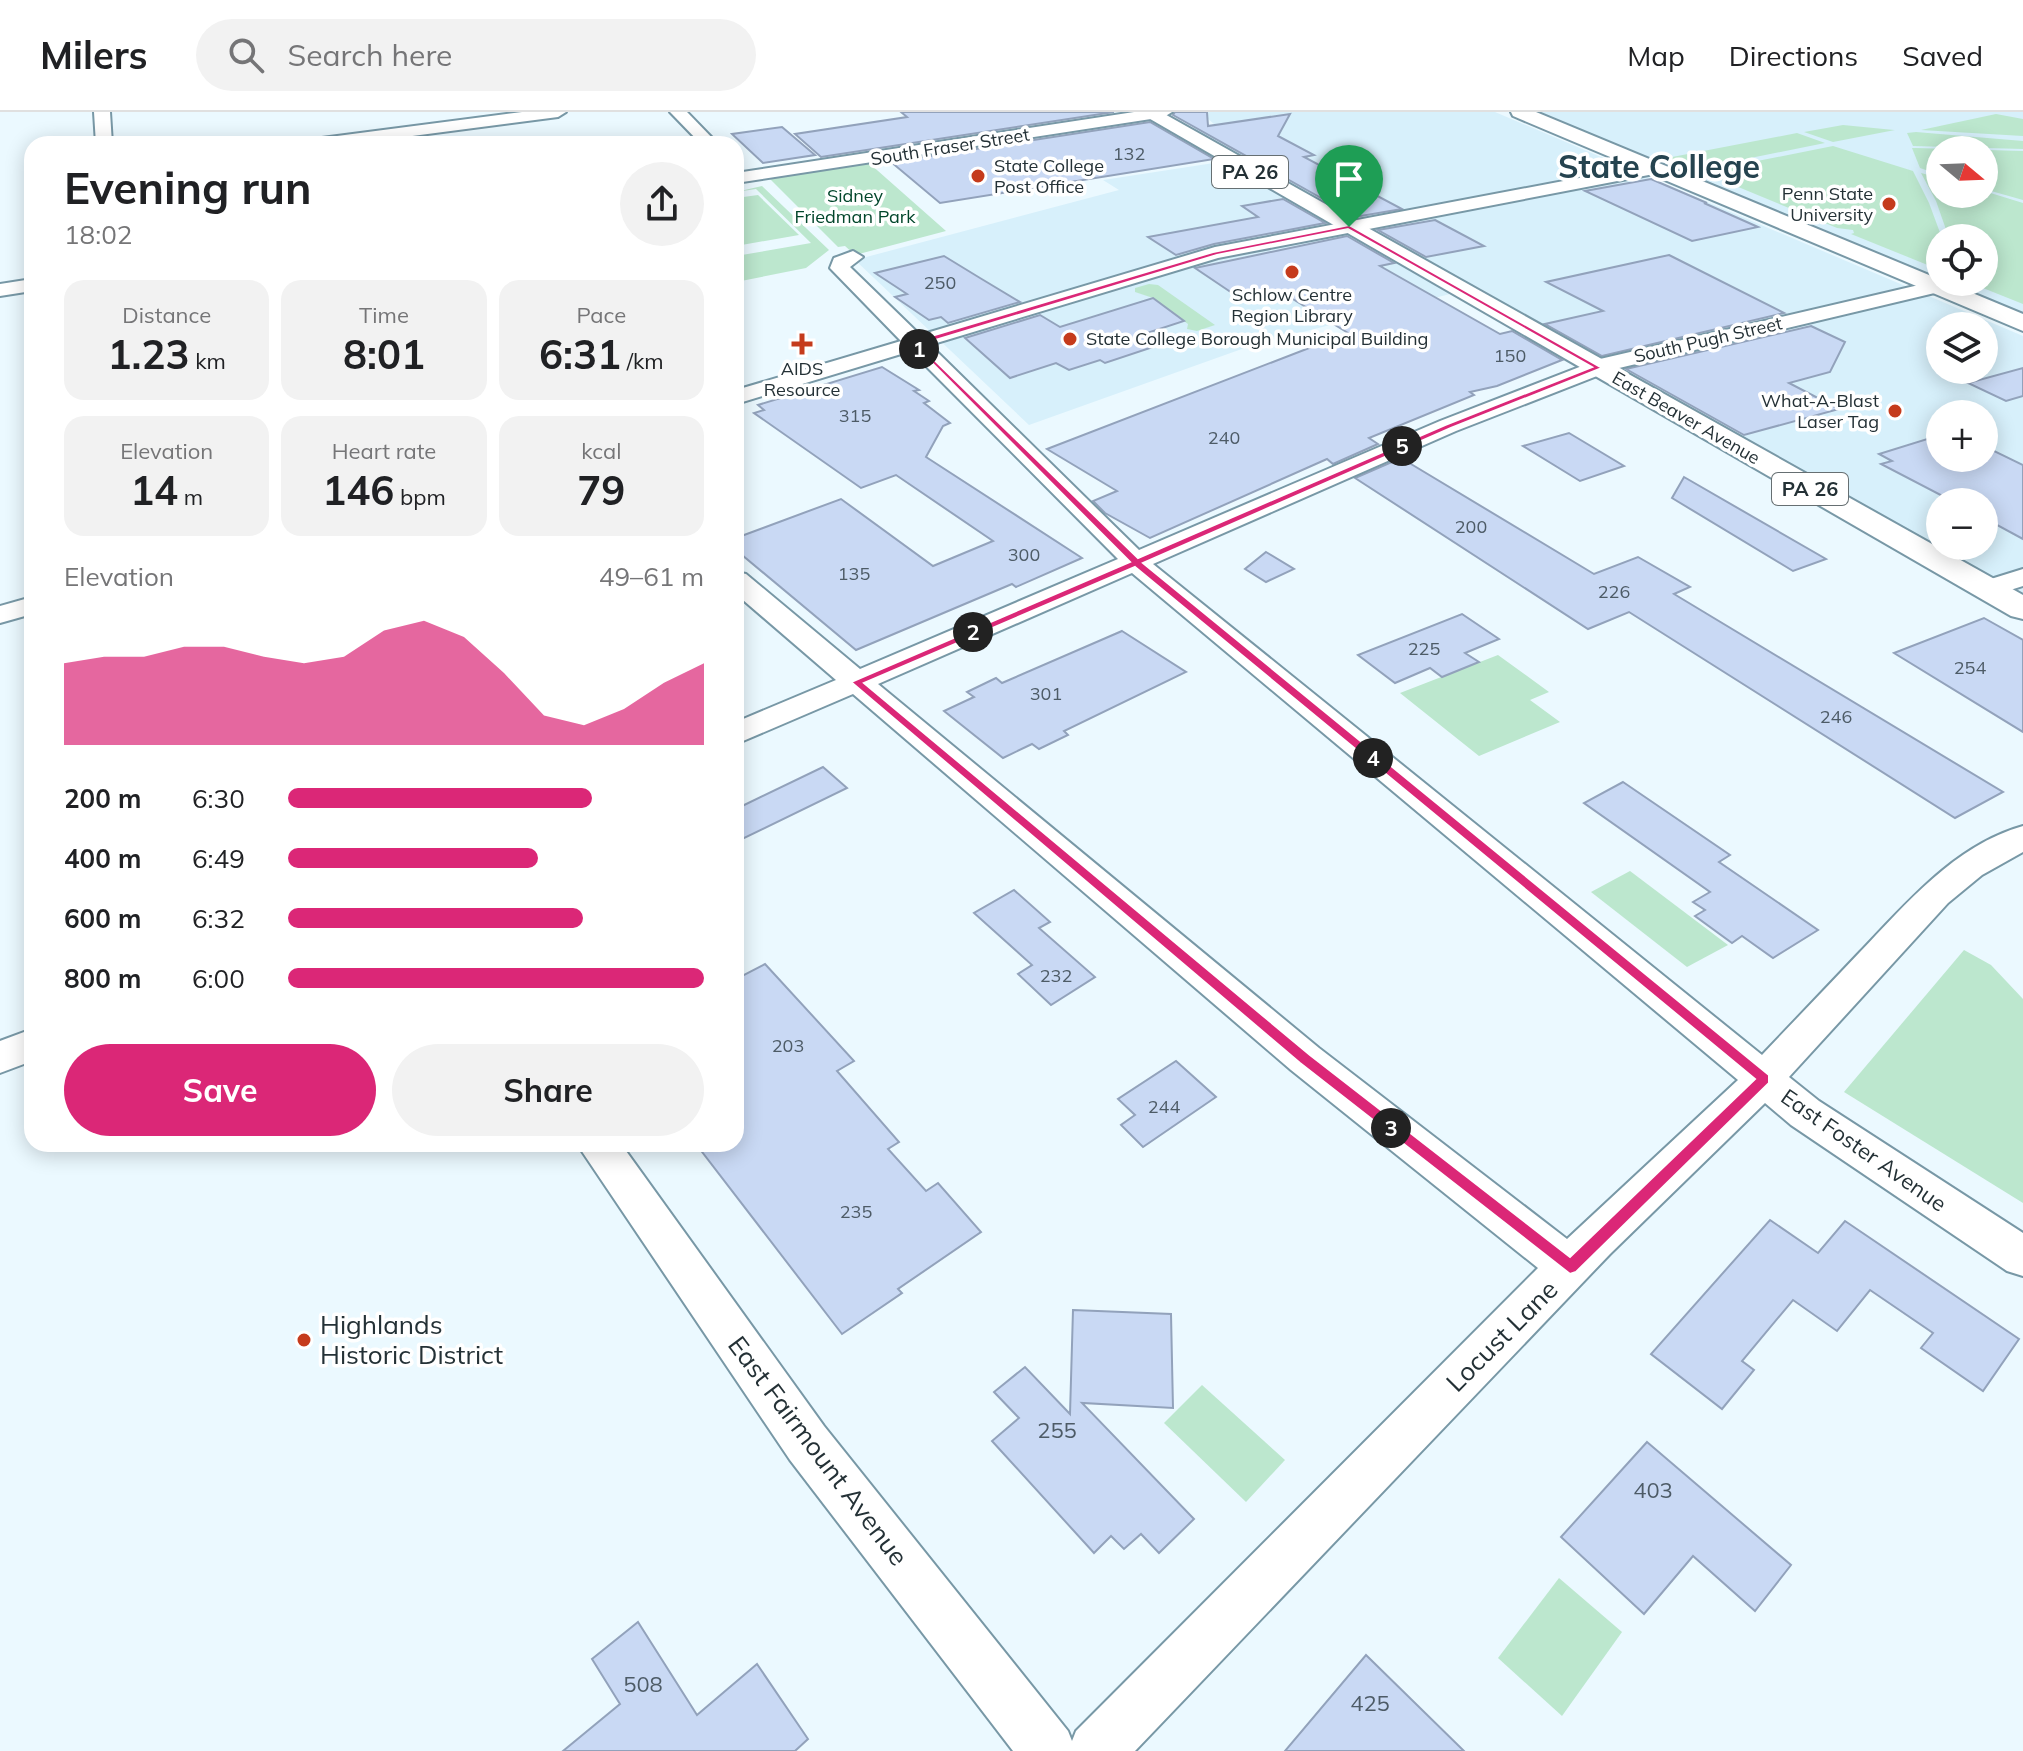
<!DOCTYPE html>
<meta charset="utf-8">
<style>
:root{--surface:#fff;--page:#f2f2f2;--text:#202124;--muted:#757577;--line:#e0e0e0;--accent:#db2777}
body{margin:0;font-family:Mulish,sans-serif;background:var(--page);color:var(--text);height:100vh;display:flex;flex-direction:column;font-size:30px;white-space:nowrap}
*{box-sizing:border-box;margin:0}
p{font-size:26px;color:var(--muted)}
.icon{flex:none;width:44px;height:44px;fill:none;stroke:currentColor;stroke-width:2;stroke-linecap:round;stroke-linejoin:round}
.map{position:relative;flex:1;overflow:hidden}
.drawer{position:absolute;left:24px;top:24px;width:720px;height:1016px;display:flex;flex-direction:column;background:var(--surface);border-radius:24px;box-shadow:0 4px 20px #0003}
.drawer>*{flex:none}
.needle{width:52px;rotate:109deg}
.fabs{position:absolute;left:1926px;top:24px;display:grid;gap:16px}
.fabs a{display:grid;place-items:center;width:72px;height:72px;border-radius:50%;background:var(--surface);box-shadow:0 4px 20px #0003;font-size:40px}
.pin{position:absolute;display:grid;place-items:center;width:68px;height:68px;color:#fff;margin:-82px -34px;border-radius:50% 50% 50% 0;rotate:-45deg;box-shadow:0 0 8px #0007}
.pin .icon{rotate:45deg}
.km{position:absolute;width:40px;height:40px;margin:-20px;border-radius:50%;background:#222;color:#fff;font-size:22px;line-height:40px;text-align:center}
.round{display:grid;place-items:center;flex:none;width:84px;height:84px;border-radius:42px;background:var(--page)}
.head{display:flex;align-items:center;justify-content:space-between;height:136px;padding:0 40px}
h1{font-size:44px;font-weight:700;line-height:60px}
.metrics{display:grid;grid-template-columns:repeat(3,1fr);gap:12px;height:136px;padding:8px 40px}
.metrics div{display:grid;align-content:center;border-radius:20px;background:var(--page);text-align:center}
.metrics b{font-size:40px;font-weight:700}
.metrics small{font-size:22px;font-weight:400}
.metrics p{font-size:22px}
.chart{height:224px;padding:16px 40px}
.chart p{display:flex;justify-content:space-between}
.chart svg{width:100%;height:144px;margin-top:8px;fill:var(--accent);opacity:.7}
.cta{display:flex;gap:16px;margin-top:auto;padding:16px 40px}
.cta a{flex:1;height:92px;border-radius:48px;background:var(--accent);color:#fff;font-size:32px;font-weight:700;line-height:92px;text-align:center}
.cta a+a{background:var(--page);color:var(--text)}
ul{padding:0 40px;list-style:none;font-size:26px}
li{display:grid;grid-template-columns:128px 96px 1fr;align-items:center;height:60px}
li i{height:20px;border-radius:10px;background:var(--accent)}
header{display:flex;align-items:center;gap:48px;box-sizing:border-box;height:112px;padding:0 40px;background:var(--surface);border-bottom:2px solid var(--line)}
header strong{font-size:38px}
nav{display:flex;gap:44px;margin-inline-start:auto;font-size:28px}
.search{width:560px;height:72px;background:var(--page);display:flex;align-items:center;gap:20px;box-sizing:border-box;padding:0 28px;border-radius:44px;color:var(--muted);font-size:30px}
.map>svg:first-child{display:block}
</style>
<header>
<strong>Milers</strong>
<div class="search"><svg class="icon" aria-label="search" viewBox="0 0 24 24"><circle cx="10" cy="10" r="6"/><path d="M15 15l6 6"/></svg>Search here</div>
<nav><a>Map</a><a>Directions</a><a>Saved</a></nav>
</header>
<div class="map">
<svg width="2023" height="1639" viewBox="0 0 2023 1639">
<rect width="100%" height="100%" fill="#ebf9ff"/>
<g fill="#d7f0fb" fill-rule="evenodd">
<path d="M 1200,0 L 1495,0 L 2023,224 L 2023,483 L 1477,175 L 1253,233 L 1029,313 L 855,148 L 1119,78 L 1103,68 L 1240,47 L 1189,16 L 1214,12 ZM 1940,214 L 1984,214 L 1984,258 L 1940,258 ZM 1940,302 L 1984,302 L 1984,346 L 1940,346 ZM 1940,390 L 1984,390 L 1984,434 L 1940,434 Z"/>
<path d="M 1537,0 L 2023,0 L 2023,202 L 1945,170 L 1984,170 L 1984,126 L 1940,126 L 1940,168 ZM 1940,38 L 1984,38 L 1984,82 L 1940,82 Z"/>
</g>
<g fill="#bce7ce">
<polygon points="1996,2 2023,7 2023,24 1921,18"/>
<polygon points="1843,13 1894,18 1895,18 1833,30 1804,20"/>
<polygon points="1916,20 2023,29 2023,37 1913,34 1907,21"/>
<polygon points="1797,21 1825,31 1696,57 1667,46"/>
<polygon points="1833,34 1913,59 1929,91 1942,126 1940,158 1851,122 1854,121 1853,118 1837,116 1702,60"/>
<polygon points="1912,36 1916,36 2023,39 2023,88 1984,77 1984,38 1940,38 1940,63 1920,56"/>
<polygon points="869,51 946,119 855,143 845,134 838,135 770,67"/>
<polygon points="1921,61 1940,66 1940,82 1984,82 1984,79 2023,91 2023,192 1968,170 1984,170 1984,126 1949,126 1936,89"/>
<polygon points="762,74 829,138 806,156 736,170 736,144 811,131 756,77 736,80"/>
<polygon points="758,83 799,123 736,134 736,86"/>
<polygon points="1149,172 1158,173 1215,213 1197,219 1187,217 1188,212 1153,186 1135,180 1135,176"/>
<polygon points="1498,543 1549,580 1530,588 1560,610 1479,644 1400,581"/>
<polygon points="1630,759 1728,833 1687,855 1591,780"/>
<polygon points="1964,838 1991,853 2023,887 2023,1091 1844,980"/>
<polygon points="1202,1273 1285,1348 1246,1390 1164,1311"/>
<polygon points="1559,1466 1622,1520 1562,1604 1498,1546"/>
</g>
<g fill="#c9d9f4" stroke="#92a2bb" stroke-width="2">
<polygon points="901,0 1114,0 821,45 795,22 907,5"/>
<polygon points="1175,0 1207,0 1208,14 1290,2 1278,24 1314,43 1304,45 1402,97 1355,105 1173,3"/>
<polygon points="1150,10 1214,47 940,91 891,50"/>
<polygon points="782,15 815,43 763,51 732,22"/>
<polygon points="1651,67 1707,91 1704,91 1758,115 1692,129 1585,79"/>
<polygon points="1283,87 1325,111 1214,132 1176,143 1148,125 1258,105 1242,94"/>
<polygon points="1435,108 1484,134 1426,145 1378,118"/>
<polygon points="1347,124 1394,151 1380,154 1500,222 1512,219 1562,248 1497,274 1470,280 1474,283 1369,326 1378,332 1333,352 1327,347 1150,426 1105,401 1093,389 1117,379 1047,337 1348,221 1283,181 1244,189 1195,156"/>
<polygon points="1669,143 1784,201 1602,244 1545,212 1603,199 1546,170"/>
<polygon points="944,144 980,166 1020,190 948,211 941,205 929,208 895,185 907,182 875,161"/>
<polygon points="1153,186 1184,209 1144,222 1162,232 1105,251 1100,248 1069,258 1056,251 1010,266 965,226 1040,203 1060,215"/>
<polygon points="1811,214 1845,230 1830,260 1789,271 1839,297 1744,323 1626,257"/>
<polygon points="882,255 919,278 914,279 929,289 924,291 950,311 943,314 926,345 1082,446 1016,475 1012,472 856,538 736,438 736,426 841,387 933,454 993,429 896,363 861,376 754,301 764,298 758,293"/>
<polygon points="2023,256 2023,284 2006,289 1968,271"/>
<polygon points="1569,321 1624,354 1580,369 1523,334"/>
<polygon points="1940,323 1940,346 1984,346 1984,334 2023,353 2023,427 1984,406 1984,390 1954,390 1881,352 1892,349 1879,342"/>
<polygon points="1401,346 1594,462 1638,445 1690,475 1674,482 2003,680 1955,706 1629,500 1588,517 1355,366"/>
<polygon points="1684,365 1826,447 1793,459 1672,386"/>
<polygon points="1266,440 1294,457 1266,470 1245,457"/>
<polygon points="1462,502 1499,527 1465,541 1479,550 1442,565 1430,556 1395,571 1358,543"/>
<polygon points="1984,506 2023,528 2023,620 1894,541"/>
<polygon points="1122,519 1186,560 1064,619 1068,623 1039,637 1032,632 1003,646 944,599 974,585 967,580 996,566 1002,571"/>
<polygon points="823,655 847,676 736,730 736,697"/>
<polygon points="1623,670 1730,743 1719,750 1818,818 1773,846 1742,824 1732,831 1695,804 1705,798 1693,790 1710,780 1584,691"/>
<polygon points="1014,778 1050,810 1039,816 1095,865 1051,893 1018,862 1032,853 974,801"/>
<polygon points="765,852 854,949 837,959 899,1030 888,1037 926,1079 938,1071 981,1120 898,1177 902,1181 842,1222 696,1032 736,1032 736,867"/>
<polygon points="1176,949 1216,985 1143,1035 1121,1013 1135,1003 1118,987"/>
<polygon points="1770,1108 1818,1141 1845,1109 2019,1227 1983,1279 1921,1236 1933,1221 1870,1178 1837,1219 1793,1188 1742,1249 1754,1258 1722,1297 1651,1242"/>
<polygon points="1073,1198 1171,1202 1173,1296 1082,1291 1194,1407 1159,1441 1141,1422 1124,1437 1111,1424 1094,1441 992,1329 1019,1306 994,1280 1025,1255 1070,1302"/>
<polygon points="1647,1330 1791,1453 1755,1499 1693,1444 1644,1502 1561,1425"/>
<polygon points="638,1510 697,1603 757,1552 808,1627 795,1639 563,1639 620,1592 592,1547"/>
<polygon points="1366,1543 1464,1639 1285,1639"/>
</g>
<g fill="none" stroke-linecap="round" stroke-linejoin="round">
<g stroke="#7898a6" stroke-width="4">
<g id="minor">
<polygon points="94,0 110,0 112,32 96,32"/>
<polygon points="522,0 566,0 558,5 351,32 306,32 314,27"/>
<polygon points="670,0 687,0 718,32 701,32"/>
<polygon points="1134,0 1172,0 1164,5 736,71 736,61"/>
<path d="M 1653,52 L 1661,57 L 1659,61 L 1218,146 L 930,233 L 1139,438 L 1440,309 L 1600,247 L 1936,169 L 1943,171 L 1946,175 L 1943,179 L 1615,257 L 1456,319 L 1153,452 L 1762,943 C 1794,909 1827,875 1860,840 C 1906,792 1955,733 2023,714 L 2023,740 L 1982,763 L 1948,791 L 1789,965 L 1819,989 L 2023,1121 L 2023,1164 L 2007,1159 L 1791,1013 L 1765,991 L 1610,1142 L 1135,1639 L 1013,1639 L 790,1348 L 577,1032 L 621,1032 L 824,1314 L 1068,1619 L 1072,1629 L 1076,1619 L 1538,1156 L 1291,958 L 853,582 L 736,632 L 736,610 L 836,568 L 736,482 L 736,460 L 746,462 L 860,557 L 1118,447 L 911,239 L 736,292 L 736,278 L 901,229 L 830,156 L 834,146 L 853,139 L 863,145 L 850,155 L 920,223 L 1215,135 ZM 1132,461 L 1738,968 L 1567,1127 L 1319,936 L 878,572 Z"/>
<polygon points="32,167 32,179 0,184 0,172"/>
<polygon points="2023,457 2023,474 1988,485 1978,483 1974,477 1978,471"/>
<polygon points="32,485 32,502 0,511 0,494"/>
<polygon points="32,917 32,949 0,961 0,929"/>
</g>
</g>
<g stroke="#7898a6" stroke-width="4">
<g id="major">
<polygon points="1138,0 1161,0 2023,483 2023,507 2011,504"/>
<polygon points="1511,0 1536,0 2023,202 2023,219 1513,4"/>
</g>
</g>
<use href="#minor" fill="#fff" fill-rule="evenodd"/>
<use href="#major" fill="#fff" fill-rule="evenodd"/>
</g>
<path fill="#db2777" stroke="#fff" stroke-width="2" fill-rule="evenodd" d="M 1349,113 L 1602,256 L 1451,316 L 1143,451 L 1769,963 L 1769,971 L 1576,1160 L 1570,1162 L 1300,951 L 851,570 L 1130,450 L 911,230 L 1213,140 ZM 1348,117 L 1592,255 L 1445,313 L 1138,446 L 919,233 L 1217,143 ZM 1135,455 L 1755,967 L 1570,1145 L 1310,943 L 864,571 Z"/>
<g fill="#c53b1c" stroke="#fff" stroke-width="3">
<circle cx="978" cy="64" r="8"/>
<circle cx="1889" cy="92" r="8"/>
<circle cx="1292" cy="160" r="8"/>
<circle cx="1070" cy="227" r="8"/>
<path d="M798 220h8v8h8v8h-8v8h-8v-8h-8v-8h8z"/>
<circle cx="1895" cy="299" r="8"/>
<circle cx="304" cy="1228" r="8"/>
</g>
<g text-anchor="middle" stroke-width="7" stroke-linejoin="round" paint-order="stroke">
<g font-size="18" fill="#243136" stroke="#fff">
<text transform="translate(950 35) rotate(-9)" y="6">South Fraser Street</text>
<text transform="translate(1708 228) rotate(-13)" y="6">South Pugh Street</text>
<text transform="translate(1686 306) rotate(30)" y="6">East Beaver Avenue</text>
</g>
<g font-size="18" fill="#4d5b66">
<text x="1129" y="48">132</text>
<text x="940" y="177">250</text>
<text x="1510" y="250">150</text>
<text x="855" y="310">315</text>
<text x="1224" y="332">240</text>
<text x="1471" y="421">200</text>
<text x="1024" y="449">300</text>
<text x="854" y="468">135</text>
<text x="1614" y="486">226</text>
<text x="1424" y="543">225</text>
<text x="1970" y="562">254</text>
<text x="1046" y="588">301</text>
<text x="1836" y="611">246</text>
<text x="1056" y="870">232</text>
<text x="788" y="940">203</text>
<text x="1164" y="1001">244</text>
<text x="856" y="1106">235</text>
</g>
<g font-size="18" fill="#243136" stroke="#fff" text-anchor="start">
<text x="994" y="60">State College<tspan x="994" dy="21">Post Office</tspan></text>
<text x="1873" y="88" text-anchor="end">Penn State<tspan x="1873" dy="21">University</tspan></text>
<text x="1292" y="189" text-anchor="middle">Schlow Centre<tspan x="1292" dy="21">Region Library</tspan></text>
<text x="1086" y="233">State College Borough Municipal Building</text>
<text x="802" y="263" text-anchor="middle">AIDS<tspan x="802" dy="21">Resource</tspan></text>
<text x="1879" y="295" text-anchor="end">What-A-Blast<tspan x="1879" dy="21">Laser Tag</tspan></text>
</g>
<g font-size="18" fill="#02462b" stroke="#fff">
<text x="855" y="90">Sidney<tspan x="855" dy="21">Friedman Park</tspan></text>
</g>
<g fill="#fff" stroke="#666f72" stroke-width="2">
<rect x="1212" y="44" width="76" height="32" rx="6"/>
<rect x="1772" y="361" width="76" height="32" rx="6"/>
</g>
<g font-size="20" font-weight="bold" fill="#243136">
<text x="1250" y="67">PA 26</text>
<text x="1810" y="384">PA 26</text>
</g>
<g font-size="22" fill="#243136" stroke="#fff">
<text transform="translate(1864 1038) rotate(35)" y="8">East Foster Avenue</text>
</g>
<g font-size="22" fill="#4d5b66">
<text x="1057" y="1326">255</text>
<text x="1653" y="1386">403</text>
<text x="643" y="1580">508</text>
<text x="1370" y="1599">425</text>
</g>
<g font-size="26" fill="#243136" stroke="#fff" text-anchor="start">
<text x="320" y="1222">Highlands<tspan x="320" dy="30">Historic District</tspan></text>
</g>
<g font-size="26" fill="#243136" stroke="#fff">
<text transform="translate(1502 1224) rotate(-45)" y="9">Locust Lane</text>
<text transform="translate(818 1339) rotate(53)" y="9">East Fairmount Avenue</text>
</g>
<g font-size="32" font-weight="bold" fill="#25434f" stroke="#fff">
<text x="1659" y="66">State College</text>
</g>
</g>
</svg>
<div class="fabs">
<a><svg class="needle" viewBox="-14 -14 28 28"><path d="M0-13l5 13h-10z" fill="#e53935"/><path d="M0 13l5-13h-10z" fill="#757577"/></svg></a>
<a><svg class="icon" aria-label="locate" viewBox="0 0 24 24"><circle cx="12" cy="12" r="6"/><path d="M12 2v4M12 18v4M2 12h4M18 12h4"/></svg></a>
<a><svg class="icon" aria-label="layers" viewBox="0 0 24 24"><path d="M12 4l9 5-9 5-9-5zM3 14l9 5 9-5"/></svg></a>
<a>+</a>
<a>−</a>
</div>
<div class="pin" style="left:1349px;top:115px;background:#1e9e55"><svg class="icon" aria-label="arrive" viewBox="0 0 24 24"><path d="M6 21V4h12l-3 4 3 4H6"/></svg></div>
<b class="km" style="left:919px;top:237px">1</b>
<b class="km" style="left:973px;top:520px">2</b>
<b class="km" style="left:1391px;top:1016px">3</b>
<b class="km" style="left:1373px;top:646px">4</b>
<b class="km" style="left:1402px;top:334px">5</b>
<section class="drawer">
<div class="head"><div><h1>Evening run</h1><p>18:02</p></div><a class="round"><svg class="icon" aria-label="share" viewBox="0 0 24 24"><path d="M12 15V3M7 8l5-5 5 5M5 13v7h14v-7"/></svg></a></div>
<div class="metrics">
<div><p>Distance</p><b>1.23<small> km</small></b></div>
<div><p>Time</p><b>8:01</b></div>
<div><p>Pace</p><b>6:31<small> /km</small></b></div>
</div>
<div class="metrics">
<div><p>Elevation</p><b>14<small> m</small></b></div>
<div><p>Heart rate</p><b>146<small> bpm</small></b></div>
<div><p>kcal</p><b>79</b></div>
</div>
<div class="chart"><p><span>Elevation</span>49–61 m</p>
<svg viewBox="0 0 160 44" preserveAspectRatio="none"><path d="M0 44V19L10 17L20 17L30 14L40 14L50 17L60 19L70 17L80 9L90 6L100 11L110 22L120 35L130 38L140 33L150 25L160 19V44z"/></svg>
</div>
<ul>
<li><b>200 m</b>6:30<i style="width:73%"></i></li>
<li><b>400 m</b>6:49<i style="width:60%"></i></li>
<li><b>600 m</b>6:32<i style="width:71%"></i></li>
<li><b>800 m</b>6:00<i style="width:100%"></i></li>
</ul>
<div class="cta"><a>Save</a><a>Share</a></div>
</section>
</div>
